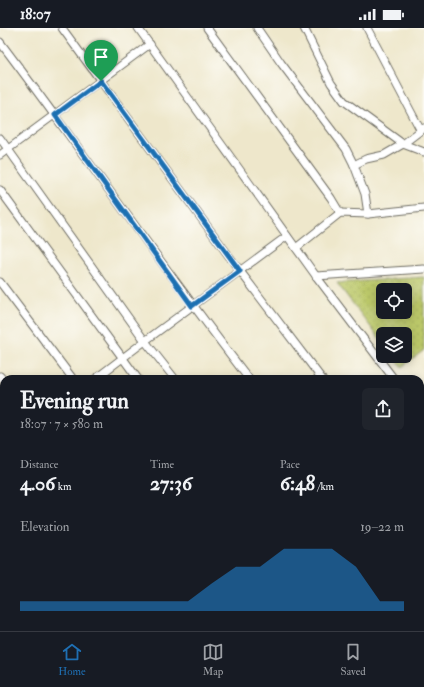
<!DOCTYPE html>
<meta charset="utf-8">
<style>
:root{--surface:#171b24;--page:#20242c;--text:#f1f3f6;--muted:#9ea1a6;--line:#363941;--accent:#1f6fb2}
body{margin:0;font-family:"IM FELL Double Pica",serif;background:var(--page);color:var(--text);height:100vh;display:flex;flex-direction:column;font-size:15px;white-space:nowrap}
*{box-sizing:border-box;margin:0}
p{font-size:13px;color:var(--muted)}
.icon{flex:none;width:22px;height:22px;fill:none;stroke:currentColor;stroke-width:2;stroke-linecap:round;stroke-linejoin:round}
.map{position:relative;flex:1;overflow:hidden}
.sheet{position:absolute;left:0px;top:347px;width:424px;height:256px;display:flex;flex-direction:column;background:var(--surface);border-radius:12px 12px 0 0;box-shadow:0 2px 10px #0003}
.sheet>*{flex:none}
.tools{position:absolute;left:376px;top:255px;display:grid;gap:8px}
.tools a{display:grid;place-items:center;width:36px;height:36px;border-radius:6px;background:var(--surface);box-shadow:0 2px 10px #0003;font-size:20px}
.pin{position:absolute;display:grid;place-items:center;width:34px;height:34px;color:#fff;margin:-41px -17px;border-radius:50% 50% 50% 0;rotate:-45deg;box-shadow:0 0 4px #0007}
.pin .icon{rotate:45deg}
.round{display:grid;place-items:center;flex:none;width:42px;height:42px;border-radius:6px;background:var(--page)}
.head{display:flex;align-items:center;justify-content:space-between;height:68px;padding:0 20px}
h1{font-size:22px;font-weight:700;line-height:30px}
.metrics{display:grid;grid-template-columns:repeat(3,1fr);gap:6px;height:68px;padding:4px 20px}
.metrics div{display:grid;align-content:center}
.metrics b{font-size:20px;font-weight:700}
.metrics small{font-size:11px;font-weight:400}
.metrics p{font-size:11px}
.chart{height:112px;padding:8px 20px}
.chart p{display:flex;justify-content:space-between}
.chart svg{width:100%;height:72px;margin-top:4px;fill:var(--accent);opacity:.7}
.status{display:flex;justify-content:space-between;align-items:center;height:28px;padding:0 20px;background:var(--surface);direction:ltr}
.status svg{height:11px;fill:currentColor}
.tabs{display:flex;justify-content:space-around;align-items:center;height:56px;border-top:1px solid var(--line);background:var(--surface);font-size:11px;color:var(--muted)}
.tabs a{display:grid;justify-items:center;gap:2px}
.tabs .selected{color:var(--accent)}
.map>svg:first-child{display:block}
</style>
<div class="status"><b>18:07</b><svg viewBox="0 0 49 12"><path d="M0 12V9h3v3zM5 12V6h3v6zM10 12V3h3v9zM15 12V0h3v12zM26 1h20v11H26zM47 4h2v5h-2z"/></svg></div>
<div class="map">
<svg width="424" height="603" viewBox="0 0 424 603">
<defs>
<pattern id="grass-dots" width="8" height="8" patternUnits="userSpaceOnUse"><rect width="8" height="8" fill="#bbc869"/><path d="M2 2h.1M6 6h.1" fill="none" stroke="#a1ac5b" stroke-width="1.8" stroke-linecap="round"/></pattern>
</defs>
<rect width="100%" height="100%" fill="#fdfcf7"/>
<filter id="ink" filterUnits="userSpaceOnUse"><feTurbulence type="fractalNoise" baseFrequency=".025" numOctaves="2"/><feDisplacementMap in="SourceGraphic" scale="8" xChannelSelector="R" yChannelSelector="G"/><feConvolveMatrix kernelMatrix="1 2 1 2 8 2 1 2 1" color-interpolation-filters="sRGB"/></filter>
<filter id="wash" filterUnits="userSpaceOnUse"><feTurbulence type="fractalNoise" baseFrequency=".012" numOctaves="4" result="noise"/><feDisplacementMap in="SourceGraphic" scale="16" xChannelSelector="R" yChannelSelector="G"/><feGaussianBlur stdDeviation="0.9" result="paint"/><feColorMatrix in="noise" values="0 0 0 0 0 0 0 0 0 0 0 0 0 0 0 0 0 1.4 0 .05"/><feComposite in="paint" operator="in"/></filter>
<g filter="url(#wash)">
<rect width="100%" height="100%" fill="#eee7cb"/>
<path fill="url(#grass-dots)" stroke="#737a4a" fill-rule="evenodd" d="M 424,249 L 424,322 L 402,339 L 393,328 L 405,328 L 405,306 L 383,306 L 383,315 L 337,255 ZM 383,262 L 405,262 L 405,284 L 383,284 Z"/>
</g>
<g filter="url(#ink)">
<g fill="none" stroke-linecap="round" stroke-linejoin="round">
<g stroke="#6f6d63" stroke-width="9">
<g id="street">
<polyline points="62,0 240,243 322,351"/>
<polyline points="138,0 316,248 394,351"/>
<polyline points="207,0 331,170 340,185"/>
<polyline points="257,0 281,35 346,121 354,137 365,166 368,186"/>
<polyline points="304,0 331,55 344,73 403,116 424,124"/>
<polyline points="367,0 421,103"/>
<path d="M 0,14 C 84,125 163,240 249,351"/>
<polyline points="0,110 145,313 175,351"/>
<polyline points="0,127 150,16"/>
<polyline points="354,137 366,131 384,127 403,116 424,100"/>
<polyline points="0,162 138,351"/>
<polyline points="296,220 340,185 368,186 424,180"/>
<polyline points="316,248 424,241"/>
<polyline points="0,254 73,351"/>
<polyline points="0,348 4,353"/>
<polyline points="95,351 145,313 287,208"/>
<polyline points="420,385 424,390"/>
<polyline points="421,398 424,402"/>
<polyline points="0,418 4,415"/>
<polyline points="420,425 424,431"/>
<polyline points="420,458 424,463"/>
<polyline points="0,463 4,468"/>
<polyline points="420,488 424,494"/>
<polyline points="420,518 424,524"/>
<polyline points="420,548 424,553"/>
<polyline points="420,564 424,569"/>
<polyline points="0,581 4,587"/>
<polyline points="420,594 424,599"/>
<polyline points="12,599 14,603"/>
<polyline points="102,599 105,603"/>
<polyline points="164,599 167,603"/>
<polyline points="185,599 188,603"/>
<polyline points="207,599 210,603"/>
<polyline points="230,599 233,603"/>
<polyline points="252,599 255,603"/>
<polyline points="277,599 280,603"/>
<polyline points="300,599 303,603"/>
<polyline points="322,599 325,603"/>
<polyline points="344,599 347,603"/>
<polyline points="377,599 380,603"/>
<polyline points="399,599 402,603"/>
<polyline points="144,603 150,599"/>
<polyline points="355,603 358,599"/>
</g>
</g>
<use href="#street" stroke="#fff" stroke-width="7"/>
</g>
</g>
<g fill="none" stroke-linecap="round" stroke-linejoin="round" filter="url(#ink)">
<g stroke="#fff" stroke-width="8">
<polygon id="route" points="101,53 240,243 192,278 55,87"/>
</g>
<use href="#route" stroke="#1f6fb2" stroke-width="5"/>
</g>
</svg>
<div class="tools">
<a><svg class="icon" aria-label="locate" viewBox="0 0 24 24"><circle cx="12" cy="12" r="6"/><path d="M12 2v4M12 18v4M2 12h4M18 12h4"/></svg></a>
<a><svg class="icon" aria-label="layers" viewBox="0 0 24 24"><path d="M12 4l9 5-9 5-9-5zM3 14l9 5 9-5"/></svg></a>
</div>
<div class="pin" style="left:101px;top:53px;background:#1e9e55"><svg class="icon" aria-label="arrive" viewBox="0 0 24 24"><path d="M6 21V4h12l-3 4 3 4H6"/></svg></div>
<section class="sheet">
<div class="head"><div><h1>Evening run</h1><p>18:07 · 7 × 580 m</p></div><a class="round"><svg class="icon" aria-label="share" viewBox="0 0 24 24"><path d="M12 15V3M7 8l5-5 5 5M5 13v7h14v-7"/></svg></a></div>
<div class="metrics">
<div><p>Distance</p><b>4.06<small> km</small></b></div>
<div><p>Time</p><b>27:36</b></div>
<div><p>Pace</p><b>6:48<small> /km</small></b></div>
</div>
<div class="chart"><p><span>Elevation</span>19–22 m</p>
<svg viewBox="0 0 160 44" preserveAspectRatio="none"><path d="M0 44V38L10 38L20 38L30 38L40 38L50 38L60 38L70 38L80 27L90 17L100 17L110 6L120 6L130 6L140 17L150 38L160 38V44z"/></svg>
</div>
</section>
</div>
<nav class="tabs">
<a class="selected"><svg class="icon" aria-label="home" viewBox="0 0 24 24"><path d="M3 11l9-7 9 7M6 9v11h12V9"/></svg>Home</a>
<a><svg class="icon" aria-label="map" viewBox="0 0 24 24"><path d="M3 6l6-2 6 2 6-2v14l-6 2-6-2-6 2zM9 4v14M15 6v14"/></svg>Map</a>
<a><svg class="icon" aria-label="saved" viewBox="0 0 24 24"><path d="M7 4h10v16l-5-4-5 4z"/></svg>Saved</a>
</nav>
